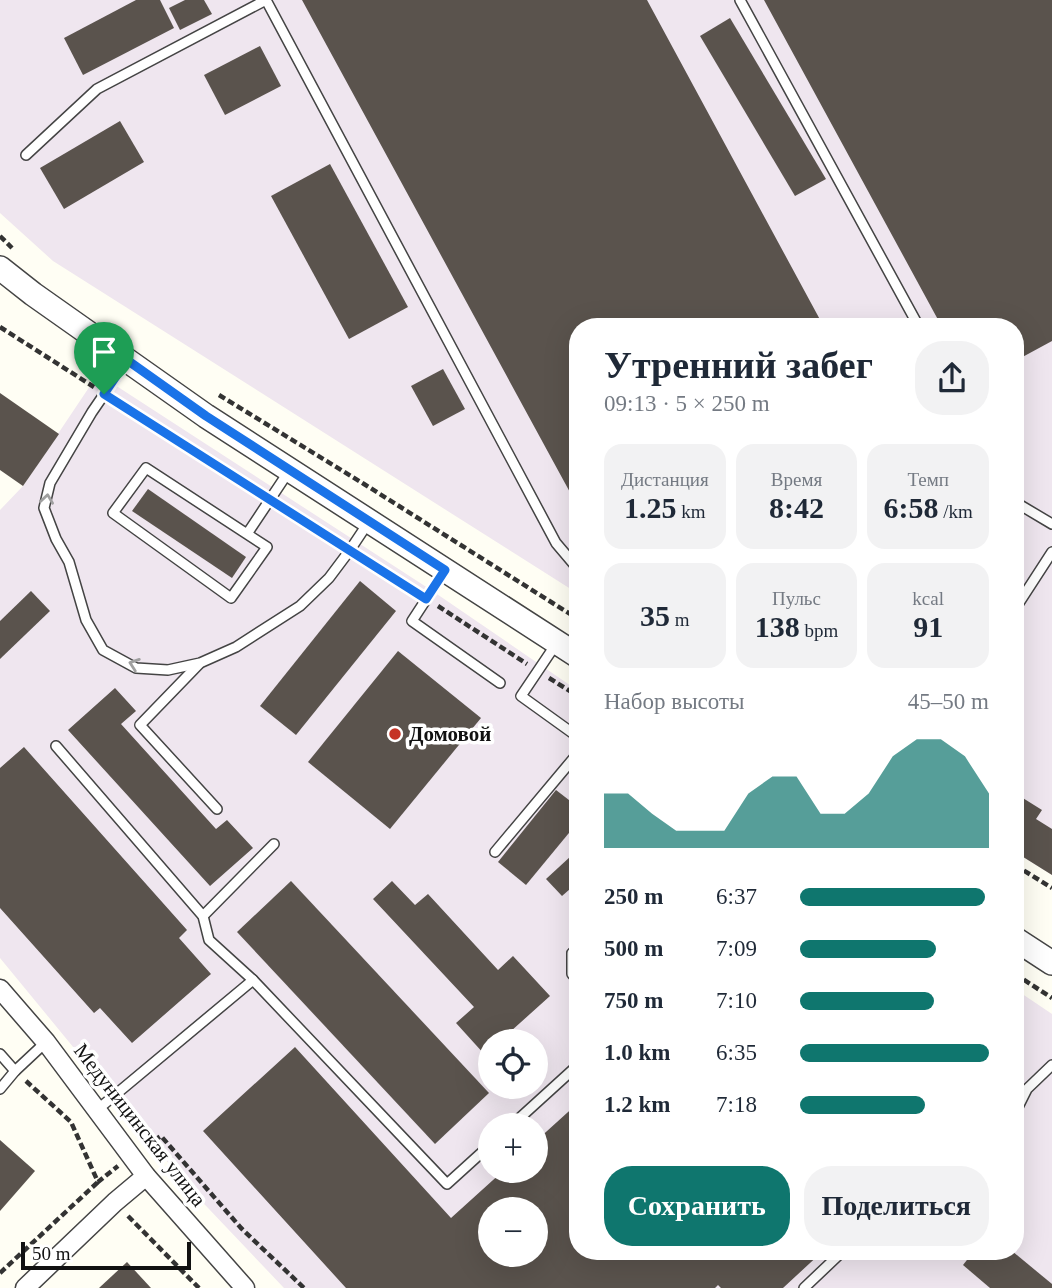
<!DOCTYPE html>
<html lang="ru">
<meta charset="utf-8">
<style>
:root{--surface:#fff;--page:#f2f2f3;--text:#1f2937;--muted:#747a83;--accent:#0f766e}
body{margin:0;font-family:"Times New Roman",serif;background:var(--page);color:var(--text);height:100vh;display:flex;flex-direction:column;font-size:26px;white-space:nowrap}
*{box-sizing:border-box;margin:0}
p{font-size:23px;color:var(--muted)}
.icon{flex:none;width:38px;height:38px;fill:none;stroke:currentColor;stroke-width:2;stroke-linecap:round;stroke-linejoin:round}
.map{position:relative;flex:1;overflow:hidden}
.details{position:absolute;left:569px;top:318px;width:455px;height:942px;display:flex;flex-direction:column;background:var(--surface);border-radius:28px;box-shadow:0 7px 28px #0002}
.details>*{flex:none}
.fabs{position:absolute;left:478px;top:1029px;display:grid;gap:14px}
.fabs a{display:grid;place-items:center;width:70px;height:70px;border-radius:50%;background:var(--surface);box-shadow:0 7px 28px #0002;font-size:35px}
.scale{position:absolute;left:21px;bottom:18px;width:170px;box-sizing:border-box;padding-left:7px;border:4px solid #111;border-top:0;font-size:19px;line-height:24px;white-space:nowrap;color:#111;-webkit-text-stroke:5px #fff;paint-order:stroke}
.pin{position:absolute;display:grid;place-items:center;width:60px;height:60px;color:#fff;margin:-72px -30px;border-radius:50% 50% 50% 0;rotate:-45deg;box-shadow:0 0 7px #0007}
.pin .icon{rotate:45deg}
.round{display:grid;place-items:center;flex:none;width:74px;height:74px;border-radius:28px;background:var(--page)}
.head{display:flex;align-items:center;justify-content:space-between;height:119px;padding:0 35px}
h1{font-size:38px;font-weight:700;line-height:52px}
.stats{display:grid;grid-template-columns:repeat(3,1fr);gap:10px;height:119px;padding:7px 35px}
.stats div{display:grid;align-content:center;border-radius:18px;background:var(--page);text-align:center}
.stats b{font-size:30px;font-weight:700}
.stats small{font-size:19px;font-weight:400}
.stats p{font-size:19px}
.chart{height:196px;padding:14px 35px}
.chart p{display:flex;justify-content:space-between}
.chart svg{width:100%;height:126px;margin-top:7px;fill:var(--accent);opacity:.7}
.primary-button{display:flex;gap:14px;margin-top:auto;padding:14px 35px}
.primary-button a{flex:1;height:80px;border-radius:28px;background:var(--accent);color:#fff;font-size:28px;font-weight:700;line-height:80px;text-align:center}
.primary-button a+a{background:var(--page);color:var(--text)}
ul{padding:0 35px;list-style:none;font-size:23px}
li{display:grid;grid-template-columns:112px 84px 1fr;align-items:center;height:52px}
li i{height:18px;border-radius:9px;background:var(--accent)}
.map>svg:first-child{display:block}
</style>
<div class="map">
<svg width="1052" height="1288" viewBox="0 0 1052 1288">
<rect width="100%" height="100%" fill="#fffef4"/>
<g fill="#efe6ef" fill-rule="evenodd">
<polygon points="0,0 1052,0 1052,875 1015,852 1015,327 578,327 577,593 53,261 0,213"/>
<path d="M 98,374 L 431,590 L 577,690 L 578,1251 L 1015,1251 L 1015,989 L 1052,1014 L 1052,1288 L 284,1288 L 189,1188 L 0,958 L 0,510 L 23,486 ZM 490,1041 L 536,1041 L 536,1087 L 490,1087 ZM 490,1125 L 536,1125 L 536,1171 L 490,1171 ZM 490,1209 L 536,1209 L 536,1255 L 490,1255 Z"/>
</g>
<g fill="#5a534d" fill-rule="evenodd">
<polygon points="136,0 160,0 174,28 83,75 64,38"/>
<polygon points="185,0 204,0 212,14 180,30 169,8"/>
<polygon points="302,0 647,0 824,327 578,327 578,507"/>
<polygon points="764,0 1052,0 1052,341 1015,361 1015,327 942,327"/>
<polygon points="730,18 826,179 795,196 700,36"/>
<polygon points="260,46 281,86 225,115 204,75"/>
<polygon points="120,121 144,162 64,209 40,168"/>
<polygon points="330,164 408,307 349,339 271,196"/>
<polygon points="443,369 465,409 433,426 411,386"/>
<polygon points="0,393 59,434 23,486 0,470"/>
<polygon points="148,489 246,557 232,578 132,511"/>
<polygon points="360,581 396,611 296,735 260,706"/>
<polygon points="31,591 50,611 0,659 0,621"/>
<polygon points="398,651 481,718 390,829 308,762"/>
<polygon points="115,688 136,711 121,724 216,829 227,820 253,848 210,886 68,730"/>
<polygon points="24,747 187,930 179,938 211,974 132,1043 100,1008 94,1013 0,908 0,768"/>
<polygon points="556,790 578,807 578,822 526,885 498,862"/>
<polygon points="1015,793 1042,810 1036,819 1052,829 1052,875 1015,852"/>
<polygon points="571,856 578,864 578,882 562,896 546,879"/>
<polygon points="291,881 489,1093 435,1144 237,932"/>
<polygon points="392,881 415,905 428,894 498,970 513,956 550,996 500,1041 490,1041 490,1051 485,1055 456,1023 474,1007 373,899"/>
<path d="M 295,1047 L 451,1218 L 503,1171 L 536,1171 L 536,1141 L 578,1103 L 578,1251 L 823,1251 L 783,1288 L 721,1288 L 718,1285 L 715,1288 L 346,1288 L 203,1131 ZM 490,1209 L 536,1209 L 536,1255 L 490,1255 Z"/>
<polygon points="0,1140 35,1171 0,1211"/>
<polygon points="974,1251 1012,1251 1052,1284 1052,1288 990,1288 963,1265"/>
<polygon points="127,1262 151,1288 99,1288"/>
</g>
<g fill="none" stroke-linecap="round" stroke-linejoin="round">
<g stroke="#444" stroke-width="12">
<g id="service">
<polyline points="266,0 556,543 578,569"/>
<polyline points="740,0 919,327"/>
<polyline points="26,155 97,89 266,0"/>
<polyline points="127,361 92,412 50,483 44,508 56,539 69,562 86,620 103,650 136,668 168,670 200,663 236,647 300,606 329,578 350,550 368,523"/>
<polyline points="1015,502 1052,524"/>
<polyline points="247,534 146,468 113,513 231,598 267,547 247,534 289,471"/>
<polyline points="444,572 412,621 500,683"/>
<polyline points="1015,609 1052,552"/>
<polyline points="556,644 521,696 578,737"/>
<polyline points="199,664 140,725 217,809"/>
<polyline points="56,746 203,916 209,940 253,980"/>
<polyline points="495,852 578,753"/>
<polyline points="203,916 274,844"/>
<polyline points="578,948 572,953 572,974 578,980"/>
<polyline points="0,1054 15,1071"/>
<polyline points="0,1089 15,1071 46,1042"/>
<polyline points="97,1110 253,980 447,1184 490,1145"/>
<polyline points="1015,1113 1027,1089 1052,1065"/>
<polyline points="512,1125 578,1065"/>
<polyline points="804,1288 843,1251"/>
</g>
</g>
<g stroke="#444" stroke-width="21">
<g id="minor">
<polyline points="0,989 46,1042 146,1176 245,1288"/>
<polyline points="25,1288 115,1202 146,1176"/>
</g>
</g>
<g stroke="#444" stroke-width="26">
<g id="tertiary">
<polyline points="0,268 33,294 206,416 578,656"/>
<polyline points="1015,939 1052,963"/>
</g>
</g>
<g stroke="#333" stroke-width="4.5" stroke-dasharray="7 3.5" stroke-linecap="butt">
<polyline points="0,236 12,248"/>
<polyline points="0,327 94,387"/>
<polyline points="219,395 364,484 578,619"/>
<polyline points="116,401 259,492"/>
<polyline points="281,506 339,543"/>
<polyline points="361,557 415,592"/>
<polyline points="438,606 527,664"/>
<polyline points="549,678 578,696"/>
<polyline points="1015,865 1052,888"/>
<polyline points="1015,974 1052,998"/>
<polyline points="26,1081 71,1122 98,1182 118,1166"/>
<polyline points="145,1146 161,1136 241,1228 304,1288"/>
<polyline points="128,1216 199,1288"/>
<polyline points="0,1273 98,1182 99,1183"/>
</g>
<use href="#service" stroke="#fff" stroke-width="9"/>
<use href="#minor" stroke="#fff" stroke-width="18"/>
<use href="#tertiary" stroke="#fff" stroke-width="23"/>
</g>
<defs><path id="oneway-chevron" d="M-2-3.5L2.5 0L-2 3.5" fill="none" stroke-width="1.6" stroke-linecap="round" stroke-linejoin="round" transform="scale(1.75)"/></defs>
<g stroke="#a0a0a0">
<use href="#oneway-chevron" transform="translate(47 499) rotate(-82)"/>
<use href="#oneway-chevron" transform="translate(134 664) rotate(-161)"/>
</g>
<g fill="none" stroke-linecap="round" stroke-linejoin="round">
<g stroke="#fff" stroke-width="14">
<polygon id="route" points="127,360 206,416 445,570 426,599 104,394"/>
</g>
<use href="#route" stroke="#1a73e8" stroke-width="9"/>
</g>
<circle fill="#c53325" stroke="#fff" stroke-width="2.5" cx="395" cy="734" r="7"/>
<g text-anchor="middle" stroke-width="7" stroke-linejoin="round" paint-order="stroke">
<g font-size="21" font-weight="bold" fill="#111" stroke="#fff" text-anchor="start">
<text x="409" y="741">Домовой</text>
</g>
<g font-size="21" fill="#111" stroke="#fff">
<text transform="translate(140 1125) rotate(52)" y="7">Медуницинская улица</text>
</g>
</g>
</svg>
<div class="fabs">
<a><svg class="icon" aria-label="locate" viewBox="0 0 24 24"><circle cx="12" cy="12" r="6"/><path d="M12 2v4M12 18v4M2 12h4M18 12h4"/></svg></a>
<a>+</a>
<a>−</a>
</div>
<div class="scale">50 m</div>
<div class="pin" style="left:104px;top:394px;background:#1e9e55"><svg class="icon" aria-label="arrive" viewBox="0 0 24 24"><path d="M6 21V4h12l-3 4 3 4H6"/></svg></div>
<section class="details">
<div class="head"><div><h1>Утренний забег</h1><p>09:13 · 5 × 250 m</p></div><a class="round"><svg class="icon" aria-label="share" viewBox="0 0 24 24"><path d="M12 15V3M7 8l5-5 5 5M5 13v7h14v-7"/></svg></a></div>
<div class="stats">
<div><p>Дистанция</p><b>1.25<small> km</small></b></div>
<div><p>Время</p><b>8:42</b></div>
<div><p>Темп</p><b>6:58<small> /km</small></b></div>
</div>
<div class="stats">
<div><b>35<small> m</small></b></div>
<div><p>Пульс</p><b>138<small> bpm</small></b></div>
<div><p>kcal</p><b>91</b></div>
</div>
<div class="chart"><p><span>Набор высоты</span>45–50 m</p>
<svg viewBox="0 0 160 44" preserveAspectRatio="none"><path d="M0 44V25L10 25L20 32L30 38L40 38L50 38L60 25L70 19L80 19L90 32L100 32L110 25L120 12L130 6L140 6L150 12L160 25V44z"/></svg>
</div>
<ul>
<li><b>250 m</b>6:37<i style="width:98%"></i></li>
<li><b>500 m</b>7:09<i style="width:72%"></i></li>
<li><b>750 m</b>7:10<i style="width:71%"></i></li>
<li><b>1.0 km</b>6:35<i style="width:100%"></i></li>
<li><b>1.2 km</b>7:18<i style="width:66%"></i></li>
</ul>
<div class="primary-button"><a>Сохранить</a><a>Поделиться</a></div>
</section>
</div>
